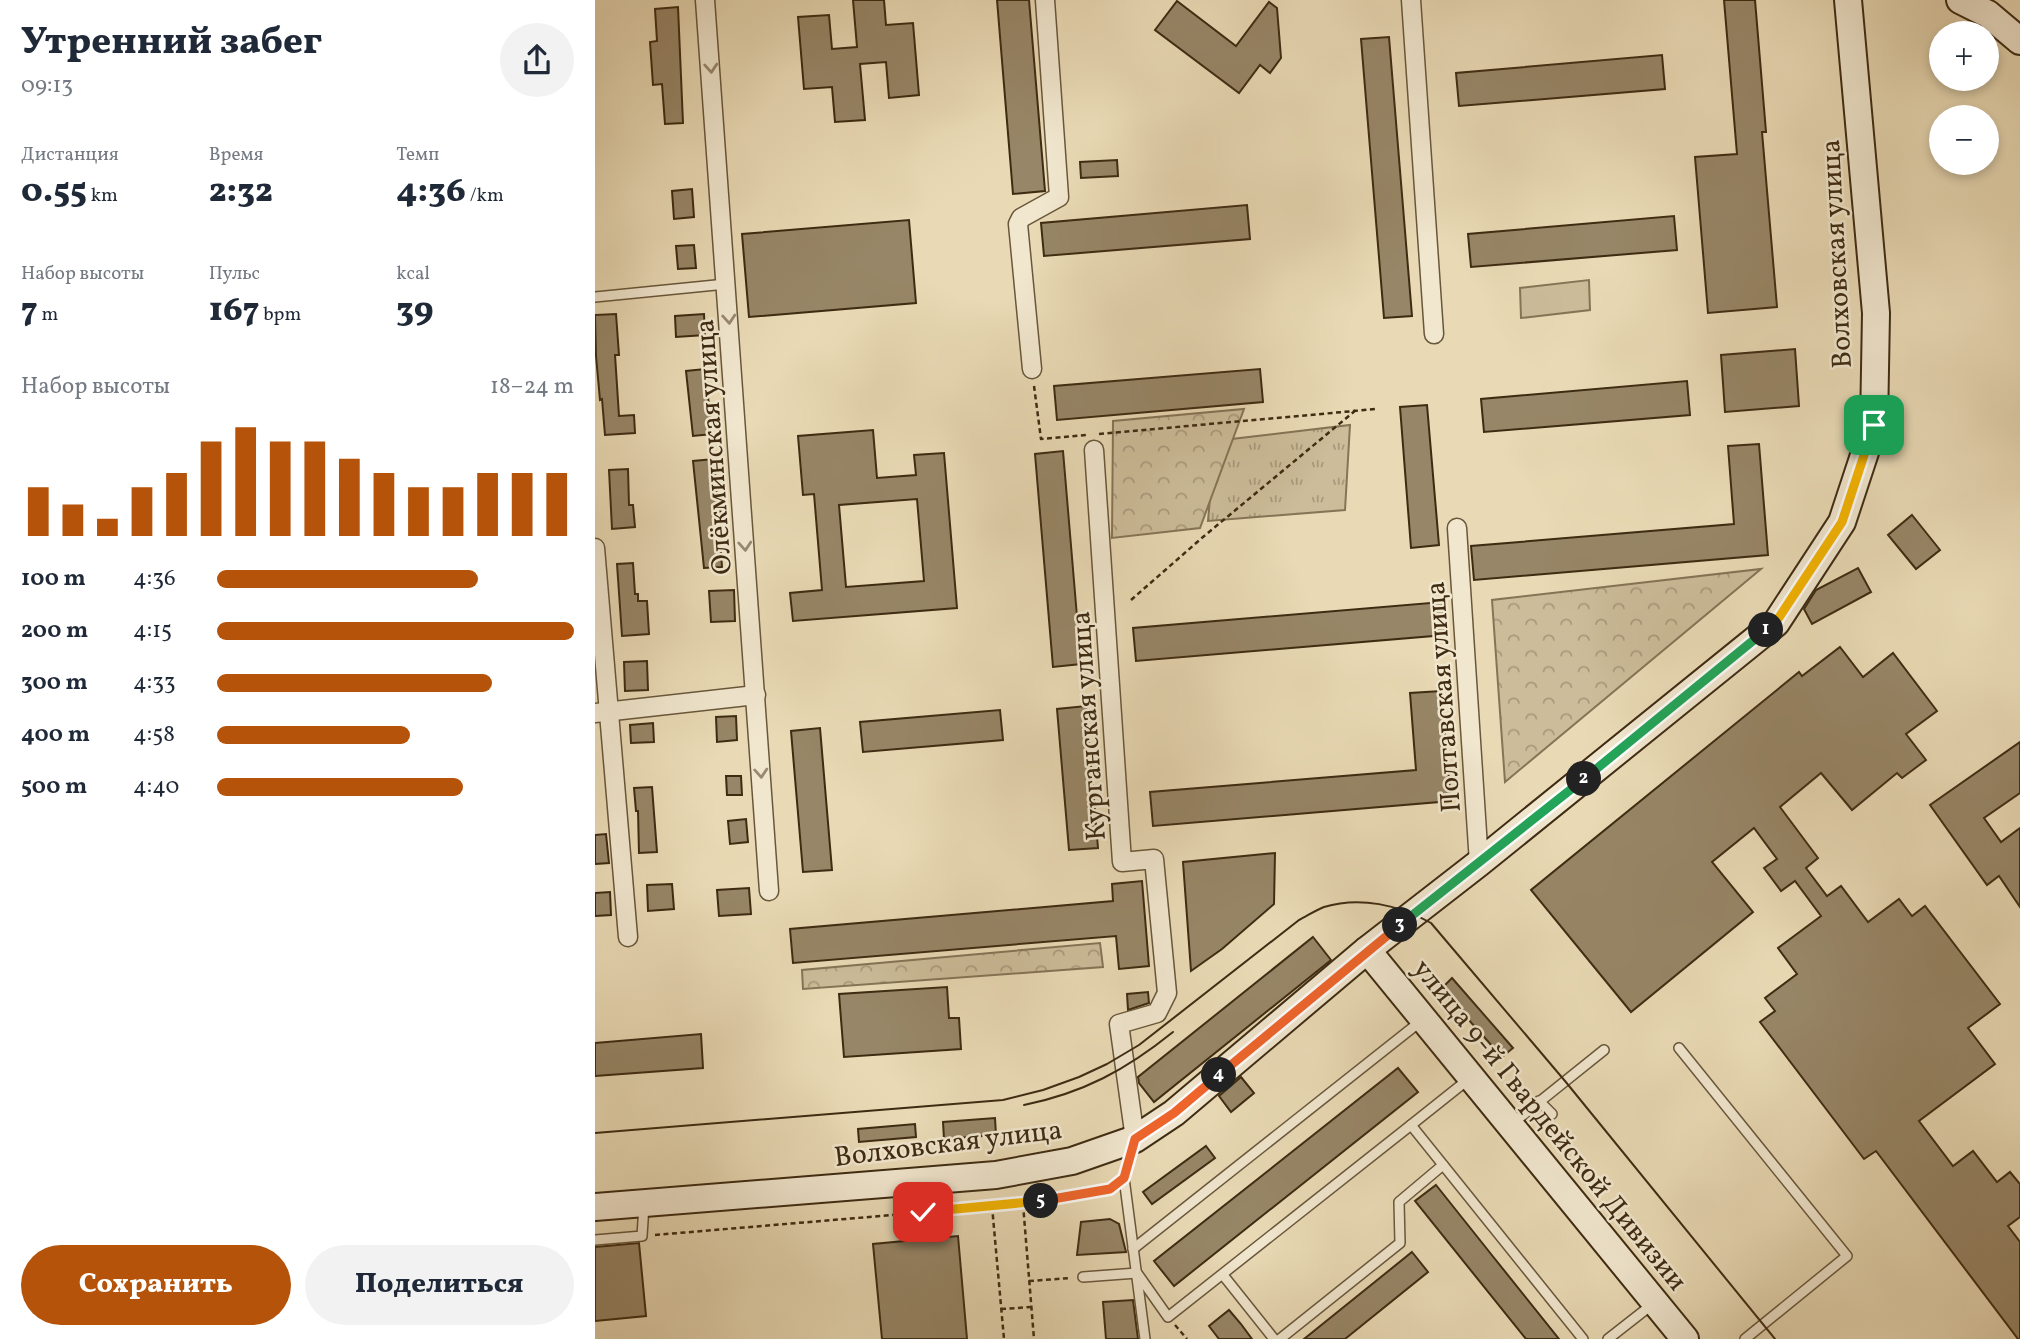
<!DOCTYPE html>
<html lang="ru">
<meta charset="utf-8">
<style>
:root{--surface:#fff;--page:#f2f2f3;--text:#1f2937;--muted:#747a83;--accent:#b45309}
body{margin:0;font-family:Vollkorn,serif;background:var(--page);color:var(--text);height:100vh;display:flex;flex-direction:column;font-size:26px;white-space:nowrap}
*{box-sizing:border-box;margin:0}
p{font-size:23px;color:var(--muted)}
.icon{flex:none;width:38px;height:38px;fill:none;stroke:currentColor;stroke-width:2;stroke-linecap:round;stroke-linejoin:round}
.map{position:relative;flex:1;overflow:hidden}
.sheet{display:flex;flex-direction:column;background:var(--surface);width:595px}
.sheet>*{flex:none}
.fabs{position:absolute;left:1334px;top:21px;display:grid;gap:14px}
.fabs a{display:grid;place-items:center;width:70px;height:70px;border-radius:50%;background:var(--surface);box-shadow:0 4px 10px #0003;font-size:35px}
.pin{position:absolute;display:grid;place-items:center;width:60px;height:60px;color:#fff;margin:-30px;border-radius:14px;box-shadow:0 4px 10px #0006}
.km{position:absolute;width:35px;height:35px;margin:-18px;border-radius:50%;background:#222;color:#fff;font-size:19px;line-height:35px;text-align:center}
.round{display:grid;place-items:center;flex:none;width:74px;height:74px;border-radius:37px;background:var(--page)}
.overview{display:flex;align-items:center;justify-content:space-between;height:119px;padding:0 21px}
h1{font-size:38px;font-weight:800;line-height:52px}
.figures{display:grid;grid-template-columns:repeat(3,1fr);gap:10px;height:119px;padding:7px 21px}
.figures div{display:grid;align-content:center}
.figures b{font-size:35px;font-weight:800}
.figures small{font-size:19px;font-weight:400}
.figures p{font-size:19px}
.chart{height:196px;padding:14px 21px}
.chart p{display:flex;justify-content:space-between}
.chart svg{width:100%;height:126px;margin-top:7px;stroke:var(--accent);stroke-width:6}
.cta{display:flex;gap:14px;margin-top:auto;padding:14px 21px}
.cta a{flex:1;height:80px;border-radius:42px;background:var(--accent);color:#fff;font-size:28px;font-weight:800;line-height:80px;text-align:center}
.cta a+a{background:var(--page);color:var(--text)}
ul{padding:0 21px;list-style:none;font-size:23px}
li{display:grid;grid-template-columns:112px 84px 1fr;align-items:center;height:52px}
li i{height:18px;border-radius:9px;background:var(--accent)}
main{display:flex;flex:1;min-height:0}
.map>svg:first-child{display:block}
</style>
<main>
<section class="sheet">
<div class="overview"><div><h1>Утренний забег</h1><p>09:13</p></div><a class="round"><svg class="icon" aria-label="share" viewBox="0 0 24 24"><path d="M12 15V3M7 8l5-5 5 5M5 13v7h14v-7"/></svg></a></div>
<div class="figures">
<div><p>Дистанция</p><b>0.55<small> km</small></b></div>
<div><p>Время</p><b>2:32</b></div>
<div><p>Темп</p><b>4:36<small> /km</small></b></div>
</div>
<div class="figures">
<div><p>Набор высоты</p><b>7<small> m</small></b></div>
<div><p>Пульс</p><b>167<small> bpm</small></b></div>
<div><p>kcal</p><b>39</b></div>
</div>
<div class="chart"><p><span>Набор высоты</span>18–24 m</p>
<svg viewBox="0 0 160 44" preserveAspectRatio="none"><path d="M5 44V27M15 44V33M25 44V38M35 44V27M45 44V22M55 44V11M65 44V6M75 44V11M85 44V11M95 44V17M105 44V22M115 44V27M125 44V27M135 44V22M145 44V22M155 44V22"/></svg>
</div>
<ul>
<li><b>100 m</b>4:36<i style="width:73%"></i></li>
<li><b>200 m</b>4:15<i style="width:100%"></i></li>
<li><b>300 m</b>4:33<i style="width:77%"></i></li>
<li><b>400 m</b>4:58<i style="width:54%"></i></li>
<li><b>500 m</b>4:40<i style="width:69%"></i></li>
</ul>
<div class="cta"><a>Сохранить</a><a>Поделиться</a></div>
</section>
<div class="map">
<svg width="1425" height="1339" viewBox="0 0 1425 1339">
<defs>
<pattern id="grass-tufts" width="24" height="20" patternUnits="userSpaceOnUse" patternTransform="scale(1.75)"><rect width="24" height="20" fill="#ccbc99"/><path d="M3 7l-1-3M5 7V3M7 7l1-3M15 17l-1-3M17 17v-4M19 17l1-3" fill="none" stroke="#a7997b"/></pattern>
<pattern id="forest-crowns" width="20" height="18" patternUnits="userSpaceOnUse" patternTransform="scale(1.75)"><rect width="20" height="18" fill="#ccbc99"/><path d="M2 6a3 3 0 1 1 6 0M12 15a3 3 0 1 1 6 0" fill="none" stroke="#a7997b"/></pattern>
</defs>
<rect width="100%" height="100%" fill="#e9dab5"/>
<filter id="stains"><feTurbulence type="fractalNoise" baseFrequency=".00286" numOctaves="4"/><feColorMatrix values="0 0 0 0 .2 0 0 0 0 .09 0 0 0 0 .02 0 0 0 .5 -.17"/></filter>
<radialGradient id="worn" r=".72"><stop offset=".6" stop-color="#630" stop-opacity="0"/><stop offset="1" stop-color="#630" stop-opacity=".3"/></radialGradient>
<polygon fill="url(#grass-tufts)" stroke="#857456" stroke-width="2" points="755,425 750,510 613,521 620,441"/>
<g fill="url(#forest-crowns)" stroke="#857456" stroke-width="2">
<polygon points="649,409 605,528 517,538 518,421"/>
<polygon points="1166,569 910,782 897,600"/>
<polygon points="505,943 508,967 208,989 207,970"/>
</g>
<polygon fill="#ccbc99" stroke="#857456" stroke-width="2" points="994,280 995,310 926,318 925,288"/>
<g fill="#978667" stroke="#3e2b12" stroke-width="2" fill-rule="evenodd">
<polygon points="258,0 289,0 291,25 318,23 324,95 294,98 291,62 265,64 270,120 240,122 237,87 209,89 203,17 234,15 237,49 262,47"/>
<polygon points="402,0 434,0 450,191 418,194"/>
<polygon points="1129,0 1160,0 1171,132 1167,132 1182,307 1113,313 1100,157 1142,154"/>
<polygon points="582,1 641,46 674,2 682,8 686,58 675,73 665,65 644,93 560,30"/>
<polygon points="83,7 88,123 70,124 67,84 58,85 55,42 62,41 60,9"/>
<polygon points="794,37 817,316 789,318 766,39"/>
<polygon points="1067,55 1070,89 864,106 861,73"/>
<polygon points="522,160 523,176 486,178 485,162"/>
<polygon points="97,189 99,217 79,219 77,191"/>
<polygon points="652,205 655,239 449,256 446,223"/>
<polygon points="1079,216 1082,250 876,267 873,234"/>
<polygon points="314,220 321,303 154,317 147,234"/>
<polygon points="99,245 101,268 83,269 81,246"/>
<polygon points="21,314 24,355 20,355 24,416 39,415 40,433 10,435 7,399 5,400 1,356 0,315"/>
<polygon points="109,314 110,335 81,337 80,316"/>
<polygon points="1200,349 1204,406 1130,412 1126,355"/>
<polygon points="110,369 117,434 98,436 91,371"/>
<polygon points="665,369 668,402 462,420 459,386"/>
<polygon points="1092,381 1095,415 889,432 886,399"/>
<polygon points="832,405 844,545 816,548 805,407"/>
<path d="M 278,430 L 282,478 L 321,475 L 319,455 L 349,453 L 362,608 L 198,621 L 195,593 L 227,590 L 219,494 L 208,495 L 203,436 ZM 322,499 L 329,581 L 251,587 L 244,505 Z"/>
<polygon points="1164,444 1173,555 879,580 876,546 1139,524 1133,446"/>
<polygon points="468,451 486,664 458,667 440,454"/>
<polygon points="119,459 122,497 125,497 126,524 124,525 127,567 109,568 98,461"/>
<polygon points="33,469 34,505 38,505 40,527 17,529 14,470"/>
<polygon points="1317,515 1345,550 1321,569 1293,535"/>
<polygon points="38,563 40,594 43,594 43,601 52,601 54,634 27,636 22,564"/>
<polygon points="1263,568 1276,592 1217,624 1209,609 1221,590"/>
<polygon points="139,590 140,621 116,622 114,591"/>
<polygon points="847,602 850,635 541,661 538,628"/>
<polygon points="1245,647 1268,677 1298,653 1342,711 1311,734 1331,760 1307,778 1302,773 1257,810 1226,773 1185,807 1223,858 1211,868 1232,896 1246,886 1273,922 1304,899 1317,916 1330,906 1405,1004 1373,1028 1400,1064 1324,1121 1358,1166 1378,1151 1402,1182 1415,1172 1425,1184 1425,1217 1413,1226 1425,1242 1425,1339 1423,1339 1281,1151 1269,1159 1165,1022 1180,1011 1170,998 1202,974 1183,948 1226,916 1200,881 1186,891 1169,868 1182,859 1159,828 1117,862 1158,912 1036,1012 936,890 1204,672 1207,676"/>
<polygon points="52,661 53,690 30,691 29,662"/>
<polygon points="846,691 856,801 558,826 555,792 821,770 815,693"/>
<polygon points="491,706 503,848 474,850 462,709"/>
<polygon points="405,710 408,740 268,752 265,722"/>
<polygon points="141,716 142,740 122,742 121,717"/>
<polygon points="58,723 59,742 36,743 35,725"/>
<polygon points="225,728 237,870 208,872 196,731"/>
<polygon points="1425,742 1425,793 1389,818 1406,842 1425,828 1425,907 1404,876 1392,885 1335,805"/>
<polygon points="131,776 146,776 147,795 132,795"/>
<polygon points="57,787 62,852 44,853 43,811 41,811 39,788"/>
<polygon points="151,819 153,842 135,844 133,821"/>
<polygon points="11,834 14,863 0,864 0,835"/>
<polygon points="680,853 679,904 627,949 596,971 588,862"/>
<polygon points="547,881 554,966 524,969 521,936 198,963 195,929 518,901 517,884"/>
<polygon points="77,884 79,909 53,911 52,885"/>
<polygon points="154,888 156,914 124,916 122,890"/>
<polygon points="15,892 16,915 0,916 0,893"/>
<polygon points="718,937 736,960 559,1102 544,1083 543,1077"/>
<polygon points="857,978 918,1048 907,1057 846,989"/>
<polygon points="352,987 354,1018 364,1018 366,1049 249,1057 244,994"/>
<polygon points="553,992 554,1003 533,1010 532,994"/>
<polygon points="106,1034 108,1068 0,1076 0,1043"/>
<polygon points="803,1068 823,1092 579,1286 559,1261"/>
<polygon points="646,1077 659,1093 636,1112 624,1096"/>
<polygon points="400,1118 401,1135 349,1139 348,1122"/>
<polygon points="320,1124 321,1137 264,1142 263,1129"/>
<polygon points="611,1146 620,1158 557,1204 548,1192"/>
<polygon points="841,1185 896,1254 964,1339 931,1339 820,1201"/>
<polygon points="515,1219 524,1224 531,1252 482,1255 486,1222"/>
<polygon points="363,1236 372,1339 287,1339 278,1244"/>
<polygon points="44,1243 51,1316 0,1321 0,1247"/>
<polygon points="817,1252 833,1272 750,1339 709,1339"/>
<polygon points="538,1300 543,1339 511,1339 508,1302"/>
<polygon points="634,1310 646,1324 657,1339 624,1339 614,1326"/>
</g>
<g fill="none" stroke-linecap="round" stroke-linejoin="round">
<g stroke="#69573b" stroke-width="12">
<g id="lane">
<polyline points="0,297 131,284"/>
<polyline points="1084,1048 1252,1256 1150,1339"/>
<polyline points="944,1101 957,1114"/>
<polyline points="918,1123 1009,1050"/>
<polyline points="816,1125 875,1078"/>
<polyline points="539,1144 529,1178 550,1339"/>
<polyline points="0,1240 47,1236 49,1205"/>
<polyline points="538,1249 826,1021"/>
<polyline points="628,1275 679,1339"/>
<polyline points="488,1277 542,1273 573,1317 816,1125 988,1339"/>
<polyline points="685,1339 805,1243 804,1202 848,1165"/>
<polyline points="1013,1339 1059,1303"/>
</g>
</g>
<g stroke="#69573b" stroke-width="21">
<g id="street">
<polyline points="110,0 174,891"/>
<polyline points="816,0 839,334"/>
<polyline points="437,369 423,224 426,218 464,197 450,0"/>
<polyline points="499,450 527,862 559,859 572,993 562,1013 524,1024 540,1139"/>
<polyline points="862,528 884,863"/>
<polyline points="0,548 33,937"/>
<polyline points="0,713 161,695"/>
</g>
</g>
<g stroke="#3e2b12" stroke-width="30">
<g id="secondary">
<polyline points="1365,0 1393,14 1425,41"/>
<polyline points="772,950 1090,1339"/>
<polyline points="0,1207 401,1175 477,1161 540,1139 579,1113 772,950 884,863 1181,623 1247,522 1279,425 1281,313 1253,0"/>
</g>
</g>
<g stroke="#3e2b12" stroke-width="2.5" stroke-dasharray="5 3.5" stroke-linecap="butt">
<polyline points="439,386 446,439 491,435"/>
<polyline points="504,434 781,409"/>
<polyline points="536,600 608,537 761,410"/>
<polyline points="428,1204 439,1339"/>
<polyline points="397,1206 409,1339"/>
<polyline points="60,1235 428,1204 515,1189 519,1187"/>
<polyline points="434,1281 476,1278"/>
<polyline points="406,1309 437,1307"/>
<polyline points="580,1325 592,1339"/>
</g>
<use href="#lane" stroke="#f1e7cf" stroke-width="9"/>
<use href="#street" stroke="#f1e7cf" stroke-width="18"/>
<use href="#secondary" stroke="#f1e7cf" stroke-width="26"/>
<g stroke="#3e2b12" stroke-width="2">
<path d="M 429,1105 C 488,1093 531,1070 578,1032"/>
<path d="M 0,1133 L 408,1100 L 448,1090 L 484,1077 L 512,1064 L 544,1045 L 704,920 C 712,916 721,910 729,907 C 765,896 804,905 836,923 L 970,1081 L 1180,1339"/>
</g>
</g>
<defs><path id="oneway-chevron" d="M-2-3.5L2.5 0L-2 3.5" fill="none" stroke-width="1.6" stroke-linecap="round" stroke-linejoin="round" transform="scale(1.75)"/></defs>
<g stroke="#988970">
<use href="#oneway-chevron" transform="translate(116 68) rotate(86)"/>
<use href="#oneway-chevron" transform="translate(134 319) rotate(86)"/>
<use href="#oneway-chevron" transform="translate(150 546) rotate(86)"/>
<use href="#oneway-chevron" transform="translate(166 773) rotate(86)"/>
</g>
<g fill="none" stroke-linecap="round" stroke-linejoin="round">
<g stroke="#fff" stroke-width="14">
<polyline id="split-1" points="1171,630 1181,622 1247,522 1279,425"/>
</g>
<g stroke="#fff" stroke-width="14">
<polyline id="split-2" points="989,779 1171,630"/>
</g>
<g stroke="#fff" stroke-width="14">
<polyline id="split-3" points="805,925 989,779"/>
</g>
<g stroke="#fff" stroke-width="14">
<polyline id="split-4" points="624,1075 805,925"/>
</g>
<g stroke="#fff" stroke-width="14">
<polyline id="split-5" points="446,1201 515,1189 529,1178 540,1139 579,1113 624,1075"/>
</g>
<g stroke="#fff" stroke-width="14">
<polyline id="split-6" points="328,1212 446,1201"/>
</g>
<use href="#split-1" stroke="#f5b400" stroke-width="9"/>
<use href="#split-2" stroke="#22a559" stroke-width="9"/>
<use href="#split-3" stroke="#22a559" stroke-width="9"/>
<use href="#split-4" stroke="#f0652b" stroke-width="9"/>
<use href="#split-5" stroke="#f0652b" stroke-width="9"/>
<use href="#split-6" stroke="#f5b400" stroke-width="9"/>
</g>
<g text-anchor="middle" stroke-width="5" stroke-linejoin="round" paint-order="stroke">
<g font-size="28" fill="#3e2b12" stroke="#f1e7cf">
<text transform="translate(1240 254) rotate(-93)" y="10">Волховская улица</text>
<text transform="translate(117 447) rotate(-94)" y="10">Олёкминская улица</text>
<text transform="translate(847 697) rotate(-94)" y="10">Полтавская улица</text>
<text transform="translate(492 726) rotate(-94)" y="10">Курганская улица</text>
<text transform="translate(956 1124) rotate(51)" y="10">улица 9-й Гвардейской Дивизии</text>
<text transform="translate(353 1142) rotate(-7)" y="10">Волховская улица</text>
</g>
</g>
<rect width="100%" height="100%" filter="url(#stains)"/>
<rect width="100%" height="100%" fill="url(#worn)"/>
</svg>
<div class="fabs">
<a>+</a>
<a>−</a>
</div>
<div class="pin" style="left:1279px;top:425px;background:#1e9e55"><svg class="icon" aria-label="arrive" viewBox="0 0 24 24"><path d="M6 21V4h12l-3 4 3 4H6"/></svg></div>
<div class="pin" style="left:328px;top:1212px;background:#d93025"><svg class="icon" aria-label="check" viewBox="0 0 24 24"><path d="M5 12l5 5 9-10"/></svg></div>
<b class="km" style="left:1171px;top:630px">1</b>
<b class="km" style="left:989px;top:779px">2</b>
<b class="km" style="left:805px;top:925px">3</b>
<b class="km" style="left:624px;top:1075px">4</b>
<b class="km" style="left:446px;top:1201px">5</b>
</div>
</main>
